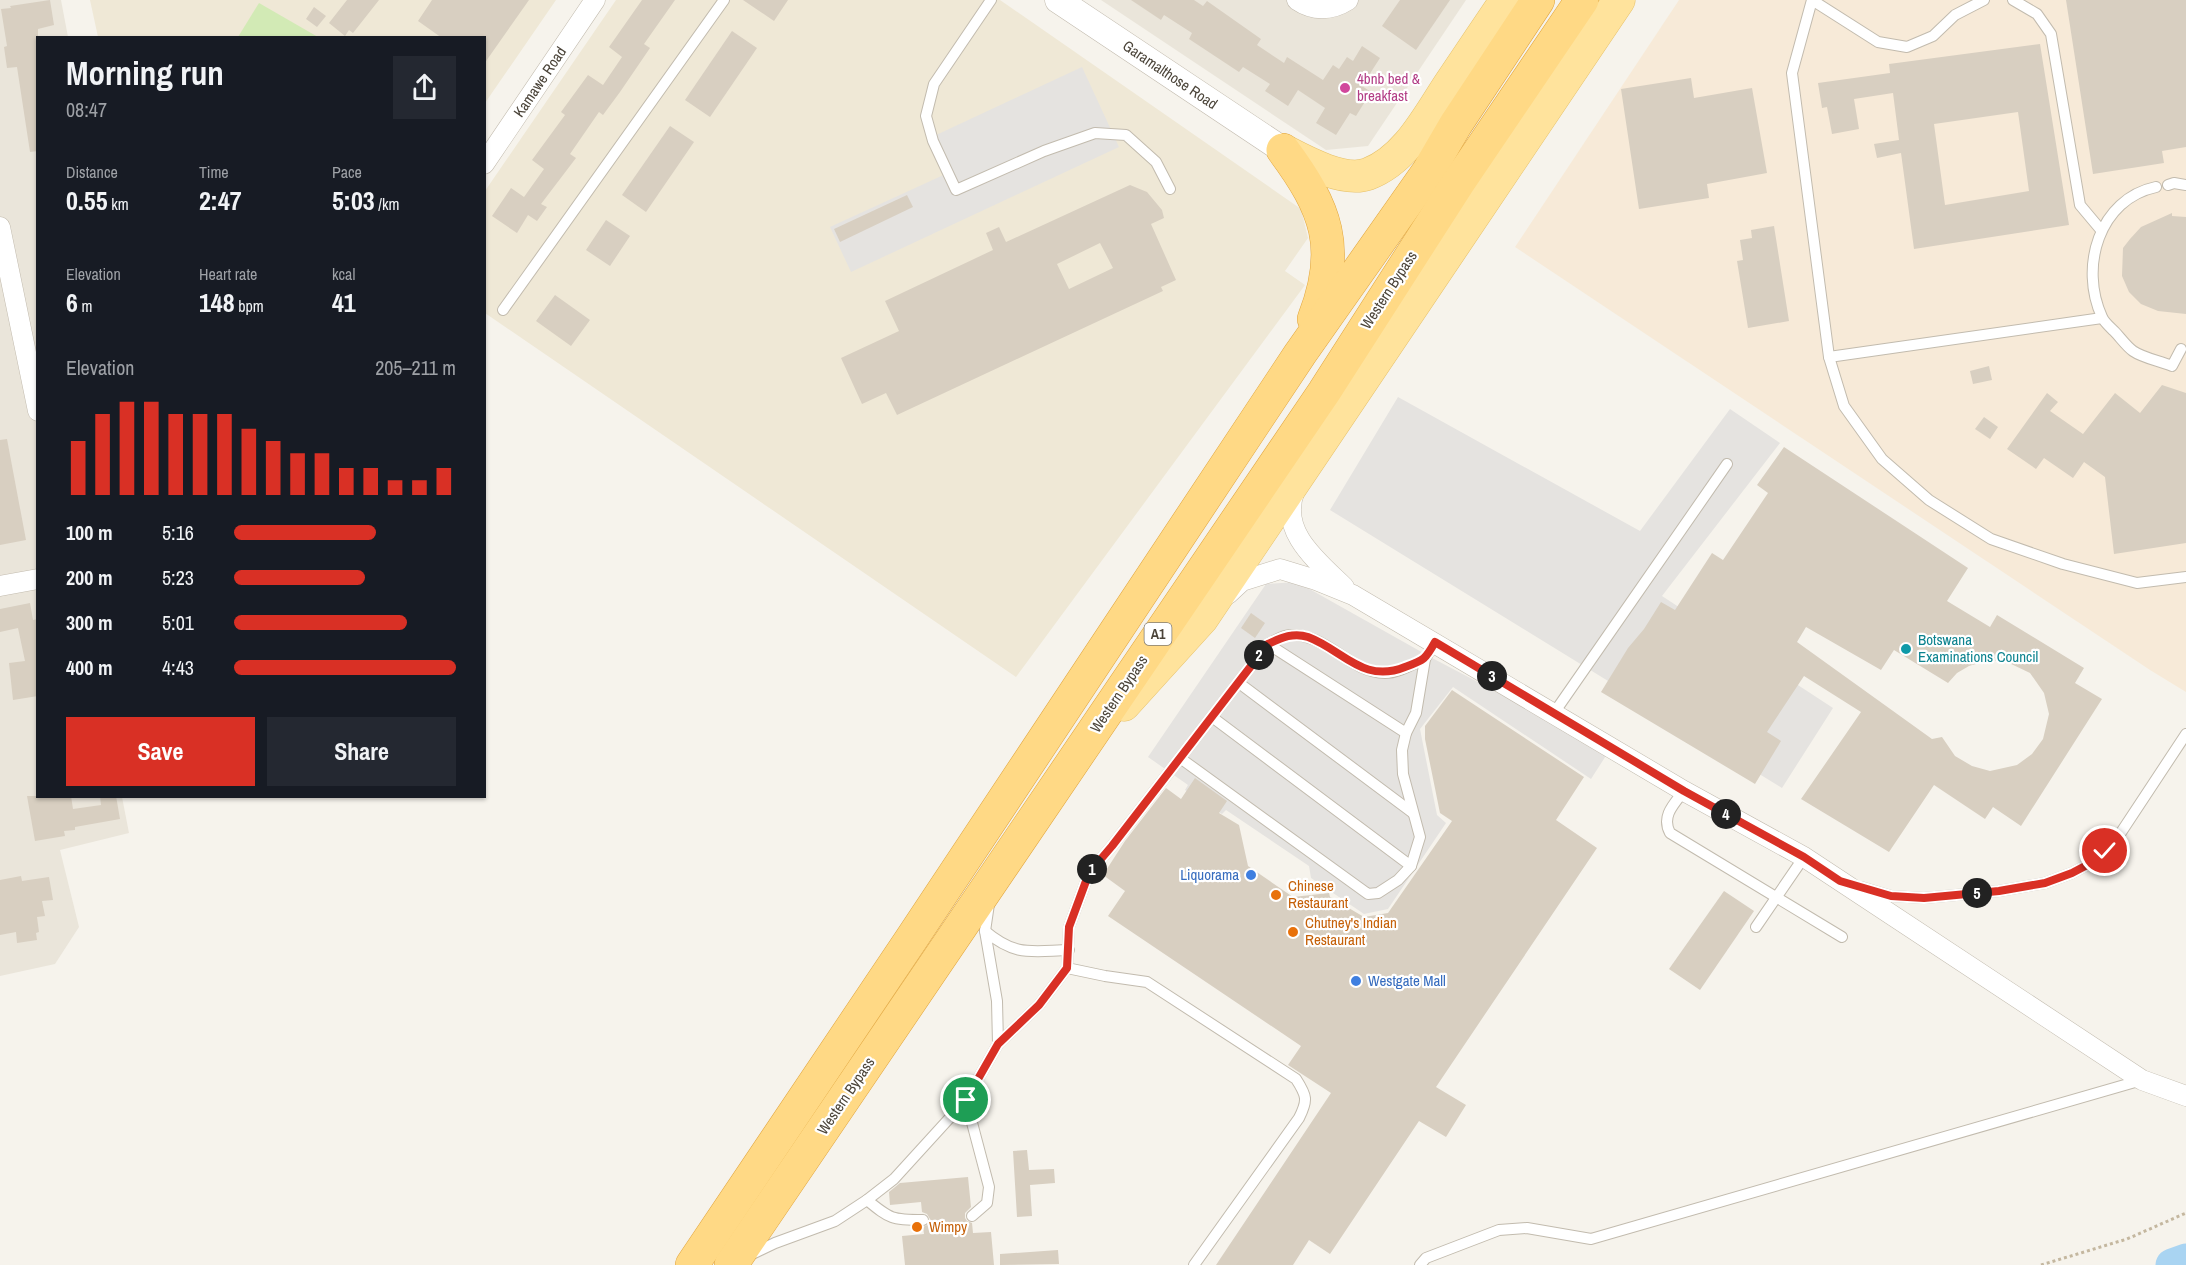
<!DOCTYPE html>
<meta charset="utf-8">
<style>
:root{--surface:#171b24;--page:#242831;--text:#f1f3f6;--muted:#9ea1a6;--accent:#d93025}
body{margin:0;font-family:"Archivo Narrow",sans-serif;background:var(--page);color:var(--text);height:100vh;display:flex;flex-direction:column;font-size:22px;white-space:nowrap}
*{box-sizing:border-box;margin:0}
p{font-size:20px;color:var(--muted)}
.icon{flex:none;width:33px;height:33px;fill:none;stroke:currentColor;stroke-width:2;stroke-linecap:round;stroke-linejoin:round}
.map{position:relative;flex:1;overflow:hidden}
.sheet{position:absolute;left:36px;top:36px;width:450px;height:762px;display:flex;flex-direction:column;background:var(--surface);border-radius:0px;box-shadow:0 2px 4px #0004}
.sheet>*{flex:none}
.pin{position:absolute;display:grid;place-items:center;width:51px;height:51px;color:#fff;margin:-26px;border:3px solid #fff;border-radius:50%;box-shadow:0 2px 6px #0007}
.km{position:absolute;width:30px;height:30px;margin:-15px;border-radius:50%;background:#222;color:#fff;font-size:16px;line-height:30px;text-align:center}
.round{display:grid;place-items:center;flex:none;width:63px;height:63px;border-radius:0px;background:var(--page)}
.overview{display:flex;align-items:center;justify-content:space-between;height:102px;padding:0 30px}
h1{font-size:33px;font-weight:800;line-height:45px}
.stats{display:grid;grid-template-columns:repeat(3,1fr);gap:9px;height:102px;padding:6px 30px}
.stats div{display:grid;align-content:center}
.stats b{font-size:26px;font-weight:800}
.stats small{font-size:16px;font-weight:400}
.stats p{font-size:16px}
.chart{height:168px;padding:12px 30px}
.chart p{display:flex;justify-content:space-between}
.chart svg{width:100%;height:108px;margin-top:6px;stroke:var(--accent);stroke-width:6}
.button{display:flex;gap:12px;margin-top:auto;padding:12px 30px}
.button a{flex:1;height:69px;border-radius:0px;background:var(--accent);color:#fff;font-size:24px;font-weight:800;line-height:69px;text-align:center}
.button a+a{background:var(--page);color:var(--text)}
ul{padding:0 30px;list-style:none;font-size:20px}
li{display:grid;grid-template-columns:96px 72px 1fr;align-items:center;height:45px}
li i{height:15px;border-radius:8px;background:var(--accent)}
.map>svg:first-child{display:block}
</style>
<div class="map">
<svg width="2186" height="1265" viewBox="0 0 2186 1265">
<rect width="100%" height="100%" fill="#f6f3ec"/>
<g fill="#eae5da">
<polygon points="0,0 61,0 68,37 38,38 38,796 122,797 129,833 60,850 79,927 55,964 0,976"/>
<polygon points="1101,0 1466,0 1368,146 1326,150"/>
</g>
<polygon fill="#f7ead8" points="1679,0 2186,0 2186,692 2150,670 1515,247"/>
<g fill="#efe8d6">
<polygon points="90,0 556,0 485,103 484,38 98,37"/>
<polygon points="616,0 1000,0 1301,209 1308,238 1285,271 1305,285 1016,677 485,313 485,191"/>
</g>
<polygon fill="#d2eab5" points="259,3 318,37 238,37"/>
<g fill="#e5e3e0">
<polygon points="1082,67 1119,147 851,272 830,227 950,172 934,136"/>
<polygon points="1398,397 1640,531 1730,409 1780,443 1662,596 1833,708 1782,788 1330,510"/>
<polygon points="1297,582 1434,659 1609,751 1591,779 1453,687 1420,729 1437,815 1446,823 1388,909 1364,914 1311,878 1309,866 1226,810 1222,814 1185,790 1188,785 1148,757 1266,584"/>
</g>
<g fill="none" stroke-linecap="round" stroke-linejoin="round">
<polyline stroke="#a9d4f2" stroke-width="33" points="2172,1265 2186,1260"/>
</g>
<g fill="#d8cfc1" fill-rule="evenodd">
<polygon points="50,0 54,25 38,29 38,151 30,152 17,67 7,68 4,47 7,46 1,9 11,8 10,6"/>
<polygon points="347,0 379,0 353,33 349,30 345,36 329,23"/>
<polygon points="432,0 529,0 484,64 484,38 442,38 418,21"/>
<polygon points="642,0 675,0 644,44 650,48 620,92 603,115 599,112 570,154 576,158 541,204 547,207 537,221 528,215 517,233 492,216 511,188 524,197 544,169 532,160 565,115 561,112 588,75 603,85 622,57 609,47"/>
<polygon points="743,0 788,0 774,21"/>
<polygon points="1131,0 1194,0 1203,6 1207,1 1261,39 1257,45 1284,63 1287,57 1323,80 1333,65 1339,69 1347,57 1353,61 1362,46 1380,58 1362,86 1371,92 1356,116 1350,113 1336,135 1316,123 1325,108 1298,90 1288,106 1265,91 1270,84 1243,67 1239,72 1189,39 1192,33 1164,15 1161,20"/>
<polygon points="1400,0 1450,0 1416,50 1382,26"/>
<polygon points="2066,0 2186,0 2186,147 2162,151 2164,163 2093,174"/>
<polygon points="314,7 326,16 317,27 306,19"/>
<polygon points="732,31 757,48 710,117 685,100"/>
<path d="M 2040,44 L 2069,225 L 1914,249 L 1901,153 L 1877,158 L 1874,144 L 1899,140 L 1893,93 L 1854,99 L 1859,129 L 1832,134 L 1827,107 L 1822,108 L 1818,83 L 1890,73 L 1889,64 ZM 2018,112 L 2029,191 L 1945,205 L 1934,124 Z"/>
<polygon points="1691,78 1694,98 1752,88 1767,173 1707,184 1709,198 1639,209 1621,89"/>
<polygon points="670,126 694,142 646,212 622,195"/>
<path d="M 1130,185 L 1147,192 L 1162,210 L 1164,218 L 1151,224 L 1176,280 L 1161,287 L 1163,291 L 897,415 L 886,393 L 862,404 L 841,358 L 899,331 L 885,301 L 993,250 L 986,233 L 999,227 L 1006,242 ZM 1100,243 L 1113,268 L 1069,289 L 1057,264 Z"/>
<polygon points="907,195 913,207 840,242 834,229"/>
<polygon points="2172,213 2172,216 2186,217 2186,314 2158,311 2141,304 2129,292 2122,276 2123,248 2130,239 2141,227"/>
<polygon points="606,220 630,236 610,266 586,250"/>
<polygon points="1774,226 1789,321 1748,328 1737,261 1743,260 1740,240 1752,238 1751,230"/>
<polygon points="555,295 590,320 571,346 536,321"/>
<polygon points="1989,366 1992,380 1973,384 1970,371"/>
<polygon points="2162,385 2186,393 2186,543 2114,554 2105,477 2084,462 2073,478 2044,458 2036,469 2007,449 2047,393 2058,402 2050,411 2083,434 2115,393 2140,413"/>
<polygon points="1984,417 1998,427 1990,439 1975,429"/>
<polygon points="7,439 26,540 0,545 0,440"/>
<path d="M 1784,447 L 1968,568 L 1947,601 L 1990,627 L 1997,615 L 2084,668 L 2075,683 L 2102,699 L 2021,826 L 1993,807 L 1985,819 L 1934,785 L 1889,852 L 1801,799 L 1861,712 L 1804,676 L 1767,732 L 1781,741 L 1755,784 L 1601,692 L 1628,648 L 1644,629 L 1661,602 L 1675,610 L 1712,553 L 1723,560 L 1768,493 L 1757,485 ZM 1806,627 L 1881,670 L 1894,650 L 1948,683 L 1957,673 L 1969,666 L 1989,660 L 2007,662 L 2030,673 L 2044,693 L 2049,714 L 2043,739 L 2032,754 L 2017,765 L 1990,771 L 1972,766 L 1955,756 L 1942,737 L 1932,739 L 1797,642 Z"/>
<polygon points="30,603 33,620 38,619 38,696 13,700 9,663 25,661 18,628 0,632 0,609"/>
<polygon points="1251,613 1265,623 1255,638 1241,628"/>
<polygon points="1452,690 1584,777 1556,820 1597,848 1436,1087 1466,1105 1446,1137 1419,1121 1330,1254 1309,1240 1293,1265 1216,1265 1331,1093 1288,1065 1301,1046 1108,916 1125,891 1103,875 1125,841 1166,788 1181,799 1195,778 1227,801 1219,813 1239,825 1248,866 1293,897 1329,893 1330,897 1364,917 1388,913 1452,821 1440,813 1425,739 1425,726"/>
<polygon points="27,796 71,796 73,809 101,805 100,796 116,796 120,819 75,827 75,830 64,831 65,836 35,841"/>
<polygon points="21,876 22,881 49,877 53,900 42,901 45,916 37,917 39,932 36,933 37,940 17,943 16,932 0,935 0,880"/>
<polygon points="1724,891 1754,911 1700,990 1669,969"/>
<polygon points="1027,1150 1029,1170 1054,1169 1055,1183 1030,1185 1032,1216 1017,1217 1013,1151"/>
<polygon points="968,1177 971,1207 965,1213 965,1218 967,1221 972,1223 973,1233 991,1232 994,1265 905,1265 902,1236 924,1234 923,1227 929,1224 930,1219 927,1214 922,1212 921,1202 890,1205 889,1192 900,1183"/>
<polygon points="1058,1250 1059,1264 1000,1265 1000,1254"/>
</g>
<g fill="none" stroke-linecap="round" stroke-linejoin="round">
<g stroke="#c2bbae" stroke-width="12">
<g id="service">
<polyline points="991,0 934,84 926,116 933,141 956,190 1044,151 1095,133 1126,135 1156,162 1170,189"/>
<polyline points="1812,0 1792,73 1829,357 1844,406 1882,459 1929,500 1991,539 2063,564 2137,583 2186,577"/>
<polyline points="1812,0 1878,42 1907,47 1933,36 1955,15 1984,0"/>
<polyline points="2013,0 2037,14 2051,34 2080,205 2101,230"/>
<polyline points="2168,185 2174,183 2186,185"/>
<path d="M 2156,187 C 2099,199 2079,267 2102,317 C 2104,322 2110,327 2114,331 C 2120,337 2126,346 2133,351 C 2143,358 2160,361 2172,366 L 2181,349"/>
<polyline points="503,310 724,0"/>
<polyline points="1829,357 2102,318"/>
<polyline points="1268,644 1406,733"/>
<polyline points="1239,683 1413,813"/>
<polyline points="1554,713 1727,464"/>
<polyline points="1212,717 1411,866"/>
<polyline points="1180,758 1368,894 1378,893 1398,880 1411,866 1420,837 1403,774 1402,750 1406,733 1416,713 1425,659 1435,642"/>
<path d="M 1684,791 C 1674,804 1661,816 1670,833 L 1842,937"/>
<polyline points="1861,887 1891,896 1924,898 1999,891 2045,883 2072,873 2089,864 2120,834 2186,734"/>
<polyline points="1756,927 1804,857"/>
<path d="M 985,931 C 1016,957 1031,951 1069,950"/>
<path d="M 1067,968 L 1105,976 L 1147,982 L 1296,1079 C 1307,1096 1308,1100 1299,1118 L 1194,1265"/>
<path d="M 998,1044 L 1039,1005 L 1067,968 L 1069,927 L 1089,873 L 1112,846 L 1268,644 C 1275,641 1283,635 1290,635 C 1326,633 1349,672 1385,673 C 1398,673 1413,664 1425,659"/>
<polyline points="966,1100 989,1187 987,1203 972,1216"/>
<path d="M 867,1200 C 890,1219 892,1220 923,1220"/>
<polyline points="750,1255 775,1243 835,1221 867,1200 894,1179 966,1100 998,1044 997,1001 985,931 989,904"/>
<polyline points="1420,1265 1426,1258 1499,1230 1527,1228 1591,1239 2142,1080"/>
</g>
</g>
<g stroke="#c2bbae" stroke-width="21">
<g id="minor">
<path d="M 1297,0 C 1313,11 1331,11 1348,0"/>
<polyline points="484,164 595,0"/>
<polyline points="0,227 38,411"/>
<path d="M 1295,490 C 1278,531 1317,561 1344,587"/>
<polyline points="0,586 38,579"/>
<polyline points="1228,594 1242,581 1280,569 1316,580 1353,595 1684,791 1804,857 2142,1080 2186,1096"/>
</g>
</g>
<g stroke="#c2bbae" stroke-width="27">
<polyline id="tertiary" points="1058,0 1283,150"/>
</g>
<g stroke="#e6c16a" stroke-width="33">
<g id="primary">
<path d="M 1283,150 C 1304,161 1344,183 1368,174 C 1408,159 1430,112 1452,80 C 1470,53 1488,27 1506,0"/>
<polyline points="1124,705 1202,619 1619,0"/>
</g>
</g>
<g stroke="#e0a43c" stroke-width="34">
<g id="trunk">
<path d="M 1283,150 C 1326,208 1342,248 1314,319"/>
<polyline points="692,1265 910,941 1300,354 1428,172 1456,124 1538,0"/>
<polyline points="731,1265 1324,392 1458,183 1582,0"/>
</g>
</g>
<polyline stroke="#c4b79f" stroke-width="3" stroke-dasharray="3 3" stroke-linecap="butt" points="2041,1265 2127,1239 2186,1213"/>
<use href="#service" stroke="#fff" stroke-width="10"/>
<use href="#minor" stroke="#fff" stroke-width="20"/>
<use href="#tertiary" stroke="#fff" stroke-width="26"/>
<use href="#primary" stroke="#ffe39c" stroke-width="32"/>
<use href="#trunk" stroke="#ffd985" stroke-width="33"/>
</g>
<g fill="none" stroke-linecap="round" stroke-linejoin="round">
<g stroke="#fff" stroke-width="12">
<path id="route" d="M 966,1100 L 998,1044 L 1039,1005 L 1067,968 L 1069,927 L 1089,873 L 1112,846 L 1268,644 C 1281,638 1293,632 1308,637 C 1343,650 1363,684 1405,667 C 1424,660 1425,660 1435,642 L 1684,791 L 1804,857 L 1840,881 L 1891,896 L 1924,898 L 1999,891 L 2045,883 L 2072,873 L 2089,864 L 2105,851"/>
</g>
<use href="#route" stroke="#d93025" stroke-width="8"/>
</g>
<circle fill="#d1479c" stroke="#fff" stroke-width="2" cx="1345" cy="88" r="6"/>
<circle fill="#0f9aa8" stroke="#fff" stroke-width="2" cx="1906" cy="649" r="6"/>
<g fill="#3f7fe0" stroke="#fff" stroke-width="2">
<circle cx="1251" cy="875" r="6"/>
<circle cx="1356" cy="981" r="6"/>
</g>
<g fill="#e8710a" stroke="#fff" stroke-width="2">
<circle cx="1276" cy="895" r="6"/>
<circle cx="1293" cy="932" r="6"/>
<circle cx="917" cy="1227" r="6"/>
</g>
<g text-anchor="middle" stroke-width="4.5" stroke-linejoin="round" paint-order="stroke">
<rect fill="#fff" stroke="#817c74" stroke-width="1.5" x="1144.5" y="623" width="27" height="22" rx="4.5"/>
<g font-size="14" font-weight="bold" fill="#4b4439">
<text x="1158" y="639">A1</text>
</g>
<g font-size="15" fill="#4b4439" stroke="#fff">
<text transform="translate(1170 75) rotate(34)" y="5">Garamalthose Road</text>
<text transform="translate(540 82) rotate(-56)" y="5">Kamawe Road</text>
<text transform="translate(1389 290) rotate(-57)" y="5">Western Bypass</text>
<text transform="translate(1119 694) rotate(-56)" y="5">Western Bypass</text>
<text transform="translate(846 1096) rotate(-56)" y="5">Western Bypass</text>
</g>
<g font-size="15" fill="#b23c85" stroke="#fff" text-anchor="start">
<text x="1357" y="84">4bnb bed &amp;<tspan x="1357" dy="17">breakfast</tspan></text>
</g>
<g font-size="15" fill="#0d838f" stroke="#fff" text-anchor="start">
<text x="1918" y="645">Botswana<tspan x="1918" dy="17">Examinations Council</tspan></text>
</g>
<g font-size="15" fill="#366cbe" stroke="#fff" text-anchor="end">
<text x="1239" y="880">Liquorama</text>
<text x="1368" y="986" text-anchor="start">Westgate Mall</text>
</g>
<g font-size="15" fill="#c56008" stroke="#fff" text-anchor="start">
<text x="1288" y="891">Chinese<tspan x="1288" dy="17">Restaurant</tspan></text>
<text x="1305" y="928">Chutney's Indian<tspan x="1305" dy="17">Restaurant</tspan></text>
<text x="929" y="1232">Wimpy</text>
</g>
</g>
</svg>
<div class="pin" style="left:966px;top:1100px;background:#1e9e55"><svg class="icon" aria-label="arrive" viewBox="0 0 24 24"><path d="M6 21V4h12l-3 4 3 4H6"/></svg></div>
<div class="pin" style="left:2105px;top:851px;background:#d93025"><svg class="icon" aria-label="check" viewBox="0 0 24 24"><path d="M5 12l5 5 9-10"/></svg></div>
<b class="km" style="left:1092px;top:869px">1</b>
<b class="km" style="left:1259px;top:655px">2</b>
<b class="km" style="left:1492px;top:676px">3</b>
<b class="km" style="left:1726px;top:814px">4</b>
<b class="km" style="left:1977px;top:893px">5</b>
<section class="sheet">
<div class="overview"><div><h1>Morning run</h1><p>08:47</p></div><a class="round"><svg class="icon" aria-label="share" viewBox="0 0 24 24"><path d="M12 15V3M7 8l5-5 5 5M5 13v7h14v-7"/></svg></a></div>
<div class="stats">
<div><p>Distance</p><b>0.55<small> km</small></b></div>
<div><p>Time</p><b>2:47</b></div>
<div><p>Pace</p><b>5:03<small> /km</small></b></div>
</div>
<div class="stats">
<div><p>Elevation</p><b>6<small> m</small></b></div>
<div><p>Heart rate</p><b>148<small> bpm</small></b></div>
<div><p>kcal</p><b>41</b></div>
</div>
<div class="chart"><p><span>Elevation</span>205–211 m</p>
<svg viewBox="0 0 160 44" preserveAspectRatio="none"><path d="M5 44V22M15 44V11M25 44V6M35 44V6M45 44V11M55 44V11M65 44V11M75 44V17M85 44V22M95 44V27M105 44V27M115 44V33M125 44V33M135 44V38M145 44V38M155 44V33"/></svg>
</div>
<ul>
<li><b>100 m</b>5:16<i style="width:64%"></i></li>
<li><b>200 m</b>5:23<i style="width:59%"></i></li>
<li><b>300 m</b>5:01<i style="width:78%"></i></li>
<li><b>400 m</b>4:43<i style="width:100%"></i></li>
</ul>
<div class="button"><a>Save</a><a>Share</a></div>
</section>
</div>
